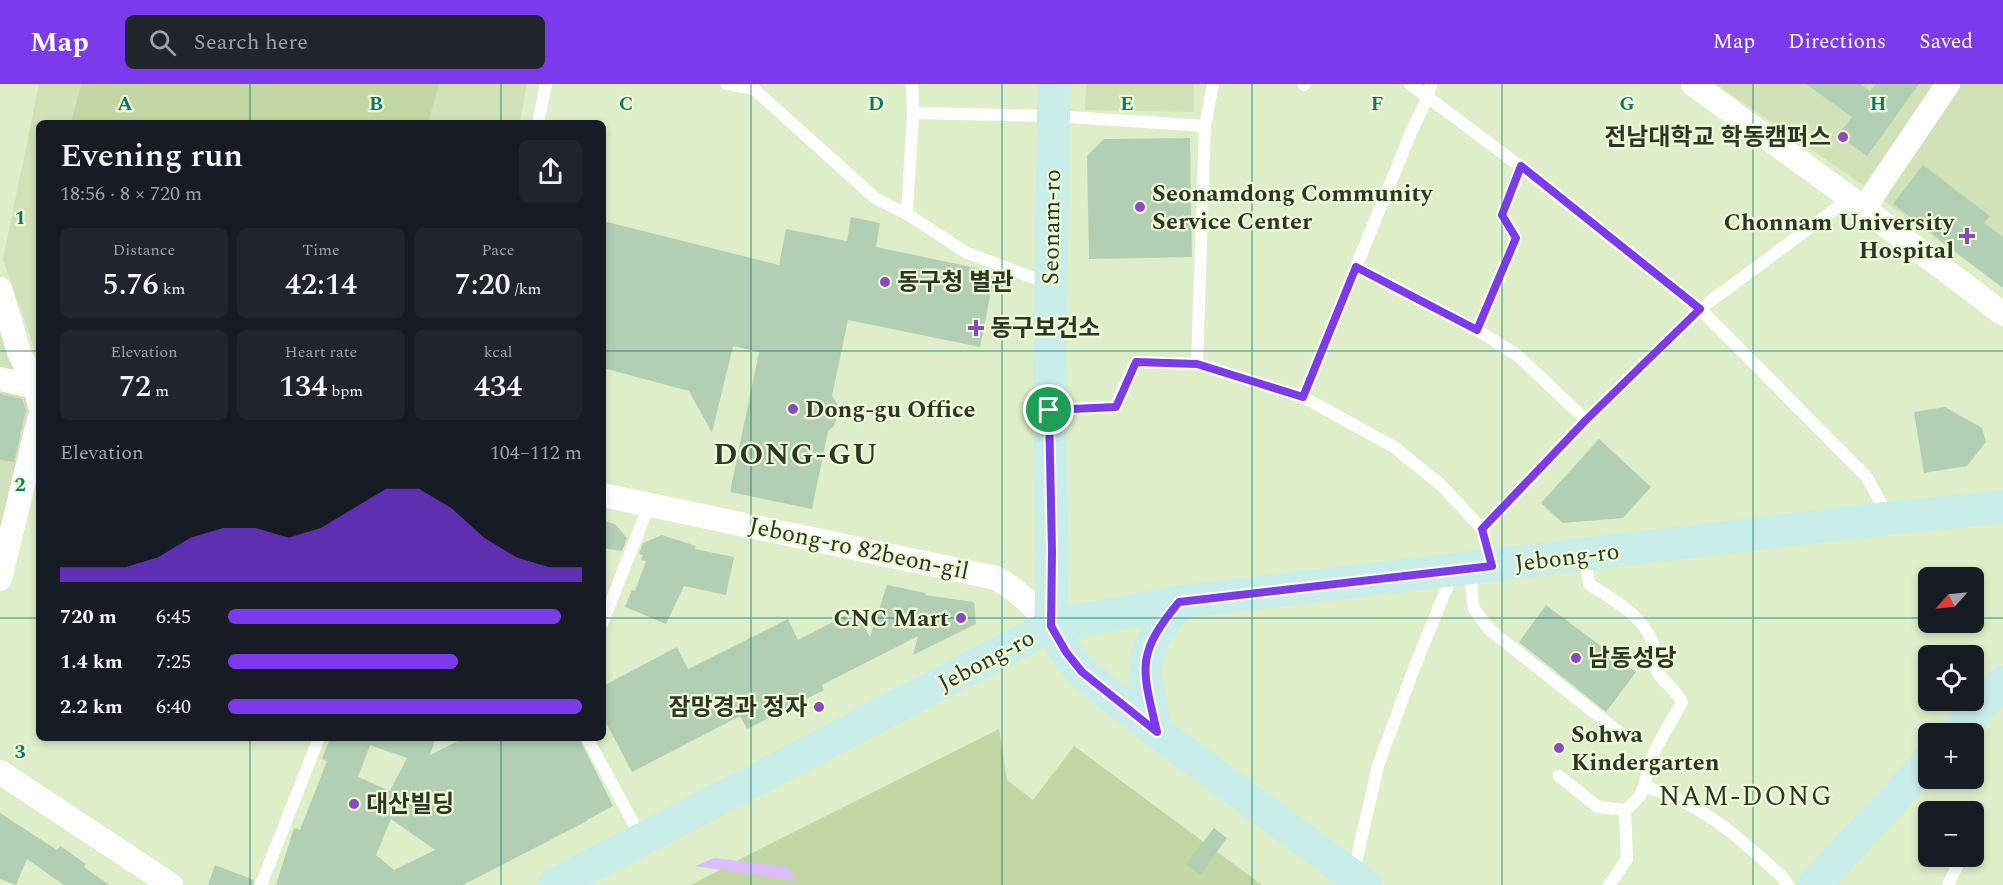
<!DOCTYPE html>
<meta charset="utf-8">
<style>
:root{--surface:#171b24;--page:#20242c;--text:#f1f3f6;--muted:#9ea1a6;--accent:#7c3aed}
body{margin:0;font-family:Spectral,"Noto Sans KR",serif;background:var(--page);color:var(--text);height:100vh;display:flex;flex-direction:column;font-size:22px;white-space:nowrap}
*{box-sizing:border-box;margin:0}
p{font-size:20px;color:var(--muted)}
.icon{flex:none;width:33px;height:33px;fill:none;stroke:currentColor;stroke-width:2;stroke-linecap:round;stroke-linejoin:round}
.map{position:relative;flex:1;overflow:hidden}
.panel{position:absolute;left:36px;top:36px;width:570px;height:621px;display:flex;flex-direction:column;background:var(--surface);border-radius:9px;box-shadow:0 3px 9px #0003}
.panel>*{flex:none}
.needle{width:39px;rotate:243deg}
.controls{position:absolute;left:1918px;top:483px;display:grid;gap:12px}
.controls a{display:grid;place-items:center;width:66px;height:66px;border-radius:9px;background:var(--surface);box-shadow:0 3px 9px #0003;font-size:30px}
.pin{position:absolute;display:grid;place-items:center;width:51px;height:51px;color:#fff;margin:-26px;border:3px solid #fff;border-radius:50%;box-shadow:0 2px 6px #0007}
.round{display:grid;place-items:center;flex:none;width:63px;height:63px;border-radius:9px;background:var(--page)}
.head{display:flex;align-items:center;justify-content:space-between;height:102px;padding:0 24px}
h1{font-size:33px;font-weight:600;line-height:45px}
.figures{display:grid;grid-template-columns:repeat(3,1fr);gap:9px;height:102px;padding:6px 24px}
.figures div{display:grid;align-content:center;border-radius:9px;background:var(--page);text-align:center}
.figures b{font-size:30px;font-weight:600}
.figures small{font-size:16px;font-weight:400}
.figures p{font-size:16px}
.chart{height:168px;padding:12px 24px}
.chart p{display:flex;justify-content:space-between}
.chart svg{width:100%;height:108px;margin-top:6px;fill:var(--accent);opacity:.7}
ul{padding:0 24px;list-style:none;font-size:20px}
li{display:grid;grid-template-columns:96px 72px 1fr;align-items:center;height:45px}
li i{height:15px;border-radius:8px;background:var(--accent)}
header{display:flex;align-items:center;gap:36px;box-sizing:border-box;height:84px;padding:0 30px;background:var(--accent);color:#fff}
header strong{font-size:28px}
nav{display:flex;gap:33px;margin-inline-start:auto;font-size:21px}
.search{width:420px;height:54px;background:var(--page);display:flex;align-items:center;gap:15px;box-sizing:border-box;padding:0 21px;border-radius:9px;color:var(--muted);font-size:22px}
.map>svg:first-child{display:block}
</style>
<header>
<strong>Map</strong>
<div class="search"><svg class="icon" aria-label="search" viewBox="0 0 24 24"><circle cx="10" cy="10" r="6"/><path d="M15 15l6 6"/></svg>Search here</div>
<nav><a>Map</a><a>Directions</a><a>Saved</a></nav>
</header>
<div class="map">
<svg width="2003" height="801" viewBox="0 0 2003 801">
<rect width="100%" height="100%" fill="#deeec9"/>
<g fill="#d1e2b8">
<polygon points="39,0 527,0 520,39 39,39 39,272 37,272 3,175"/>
<polygon points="1086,0 1194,0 1194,28 1085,26"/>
<polygon points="1716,0 2003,0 2003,204 1860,99"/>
<polygon points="0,230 31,331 0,462"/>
</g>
<g fill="#c2d7a3">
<polygon points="81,0 439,0 428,39 71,39"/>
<polygon points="999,645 1007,696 1033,716 1074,662 1262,801 691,801 746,772"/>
</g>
<polygon fill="#dabdfa" points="714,774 788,783 796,797 695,782"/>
<g fill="#b2cfb3" fill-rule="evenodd">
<polygon points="1806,0 1860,0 1870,7 1876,0 1919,0 1867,72 1838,51 1852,33"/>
<polygon points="1190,54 1192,173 1089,175 1087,72 1104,55"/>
<polygon points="1923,81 1990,132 1984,139 2003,153 2003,204 1893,120"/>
<polygon points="851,133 880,139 876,163 995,188 980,263 848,236 832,312 838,321 838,329 834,342 828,347 812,425 730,408 759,268 733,262 712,349 689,307 603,284 603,137 779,181 786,145 847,157"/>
<polygon points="0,310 22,315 26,326 14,378 0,376"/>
<polygon points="1945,323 1982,344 1986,358 1967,382 1924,389 1914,328"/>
<polygon points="1599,355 1651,403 1623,434 1563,439 1541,419"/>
<polygon points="603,437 615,440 627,454 622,467 603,464"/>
<polygon points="662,451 696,462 695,465 734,473 726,511 684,502 666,540 625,523 632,506 635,507 646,477 641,476 643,471 639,470 643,459"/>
<polygon points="887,501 926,509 925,511 974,518 976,540 913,571 918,552 822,601 824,606 747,645 740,632 632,688 603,633 603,602 677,563 688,585 788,535 798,556 856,526 870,553"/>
<polygon points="1546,521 1636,588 1606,628 1519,558"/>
<path d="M 330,654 L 436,654 L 430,671 L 464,654 L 579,654 L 613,722 L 587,736 L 587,737 L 463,801 L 276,801 L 294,744 L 300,746 L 327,677 L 322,675 ZM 370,661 L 407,674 L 390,707 L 358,693 ZM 391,735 L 435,766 L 394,786 L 376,771 Z"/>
<polygon points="0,729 57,766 60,762 86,780 84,783 109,801 64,801 27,775 16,801 0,795"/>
<polygon points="1214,744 1227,754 1200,791 1186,780"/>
<polygon points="215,781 254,796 253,801 208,801"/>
</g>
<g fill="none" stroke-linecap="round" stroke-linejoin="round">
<g stroke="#fff" stroke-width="12">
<polyline points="727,0 754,5 875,114 907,130 967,169 1050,200"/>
<polyline points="1410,0 1521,83 1700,225 1866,392 1889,433"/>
<polyline points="1304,1 1305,0"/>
<polyline points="913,29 1053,32 1205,42"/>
<polyline points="538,39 546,0"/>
<polyline points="907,130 913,29 912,0"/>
<polyline points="1356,183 1477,246 1517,271 1586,336"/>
<polyline points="1477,246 1516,154 1502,131 1521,83"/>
<polyline points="1197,280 1205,42 1213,0"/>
<polyline points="1303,313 1410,51 1428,12 1431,0"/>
<polyline points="1050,326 1115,323 1136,278 1197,280 1303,313 1394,363 1441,401 1482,445 1491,479"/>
<polyline points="1482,445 1586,336 1700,225 1850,114"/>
<polyline points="1469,485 1474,525 1490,546 1624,652"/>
<polyline points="603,538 650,419"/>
<polyline points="587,654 641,753"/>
<path d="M 1559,692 L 1598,723 L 1625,726 C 1650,708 1642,697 1652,673 C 1660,654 1673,636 1682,618 C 1677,605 1661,598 1656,585 C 1653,576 1655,566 1652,557 C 1642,531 1611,514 1589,500 L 1585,471"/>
<path d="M 1645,703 C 1699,717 1741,755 1781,792 L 1788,801"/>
<polyline points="1974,748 1977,741"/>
<polyline points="1353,791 1378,682 1414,584 1453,489"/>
<polyline points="261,801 319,654"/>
<polyline points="1609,801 1627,775 1625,726"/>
<polyline points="1948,801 1962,772"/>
</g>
<g stroke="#fff" stroke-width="24">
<polyline points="1693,0 1850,114 2003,230"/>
<polyline points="1864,124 1948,0"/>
<polyline points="0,205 19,268 36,304 39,319"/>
<polyline points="0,295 39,304"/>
<path d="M 603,411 L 996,494 C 1019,507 1034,523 1051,542"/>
<polyline points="0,495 39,335"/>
<polyline points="0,688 171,801"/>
</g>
<g stroke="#c9ede9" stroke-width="33">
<polyline points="1051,542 1052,468 1049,326 1054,0"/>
<polyline points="1051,542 1066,568 1082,588 1106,608 1157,648 1365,801"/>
<path d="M 1157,648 C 1142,585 1135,571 1180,518"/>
<polyline points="1955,650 2003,598"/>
<polyline points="554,801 1051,542 1180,518 1890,434 2003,423"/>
<polyline points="1814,801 1929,677"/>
</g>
</g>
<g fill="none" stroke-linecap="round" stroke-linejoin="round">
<g stroke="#fff" stroke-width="12">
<path id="route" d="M 1521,82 L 1700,225 L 1586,336 L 1482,445 L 1492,482 L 1179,518 C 1135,571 1142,584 1157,648 L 1082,588 L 1066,568 L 1051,542 L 1052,468 L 1049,326 L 1116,323 L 1136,278 L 1197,280 L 1303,313 L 1356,183 L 1477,246 L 1516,154 L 1502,131 Z"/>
</g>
<use href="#route" stroke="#7c3aed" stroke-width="8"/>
</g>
<path fill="none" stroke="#0f766e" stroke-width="1.5" stroke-opacity="0.55" d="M 250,0 L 250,39M 501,0 L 501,39M 751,0 L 751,801M 1002,0 L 1002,801M 1252,0 L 1252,801M 1502,0 L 1502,801M 1753,0 L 1753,801M 0,267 L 39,267M 603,267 L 2003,267M 0,534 L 39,534M 603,534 L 1929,534M 1974,534 L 2003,534M 250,654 L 250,801M 501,654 L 501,801"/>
<g fill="#894ac0" stroke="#ecfbd6" stroke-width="2">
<circle cx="1843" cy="53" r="6"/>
<circle cx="1140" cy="123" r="6"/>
<path d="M1964 143h6v6h6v6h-6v6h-6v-6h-6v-6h6z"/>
<circle cx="885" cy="198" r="6"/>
<path d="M973 235h6v6h6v6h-6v6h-6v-6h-6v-6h6z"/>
<circle cx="793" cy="325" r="6"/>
<circle cx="961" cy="534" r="6"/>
<circle cx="1576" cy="574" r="6"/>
<circle cx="819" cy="623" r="6"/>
<circle cx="1559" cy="664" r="6"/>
<circle cx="354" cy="720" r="6"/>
</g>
<g text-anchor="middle" stroke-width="4.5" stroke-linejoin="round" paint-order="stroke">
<g font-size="24" font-weight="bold" fill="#2e3426" stroke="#ecfbd6" text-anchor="start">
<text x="1831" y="61" text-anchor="end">전남대학교 학동캠퍼스</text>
<text x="1152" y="117">Seonamdong Community<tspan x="1152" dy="28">Service Center</tspan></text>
<text x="1954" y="146" text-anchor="end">Chonnam University<tspan x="1954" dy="28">Hospital</tspan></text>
<text x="897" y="206">동구청 별관</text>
<text x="990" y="252">동구보건소</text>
<text x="805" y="333">Dong-gu Office</text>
<text x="949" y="542" text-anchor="end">CNC Mart</text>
<text x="1588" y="582">남동성당</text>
<text x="807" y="631" text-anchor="end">잠망경과 정자</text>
<text x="1571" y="658">Sohwa<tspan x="1571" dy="28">Kindergarten</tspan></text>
<text x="366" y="728">대산빌딩</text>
</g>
<g font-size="24" fill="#2e3426" stroke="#ecfbd6">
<text transform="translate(1051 143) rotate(-89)" y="8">Seonam-ro</text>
<text transform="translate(859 464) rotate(12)" y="8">Jebong-ro 82beon-gil</text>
<text transform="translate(1567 473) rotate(-7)" y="8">Jebong-ro</text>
<text transform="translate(986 576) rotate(-28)" y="8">Jebong-ro</text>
</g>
<g font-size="27" letter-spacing="1.5" fill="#2e3426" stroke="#ecfbd6">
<text x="1746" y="721">NAM-DONG</text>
</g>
<g font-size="30" font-weight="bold" letter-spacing="1.5" fill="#2e3426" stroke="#ecfbd6">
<text x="796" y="380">DONG-GU</text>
</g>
</g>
<g font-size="20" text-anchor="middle" font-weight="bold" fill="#0f766e" stroke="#ecfbd6" stroke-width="4.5" stroke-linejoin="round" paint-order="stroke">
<text x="125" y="26">A</text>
<text x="376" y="26">B</text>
<text x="626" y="26">C</text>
<text x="876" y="26">D</text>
<text x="1127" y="26">E</text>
<text x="1377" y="26">F</text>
<text x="1627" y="26">G</text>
<text x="1878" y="26">H</text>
<text x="20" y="140">1</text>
<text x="20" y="407">2</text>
<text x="20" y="674">3</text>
</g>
</svg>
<div class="controls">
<a><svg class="needle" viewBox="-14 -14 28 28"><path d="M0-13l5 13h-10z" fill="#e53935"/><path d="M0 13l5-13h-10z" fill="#9ea1a6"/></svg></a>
<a><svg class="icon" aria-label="locate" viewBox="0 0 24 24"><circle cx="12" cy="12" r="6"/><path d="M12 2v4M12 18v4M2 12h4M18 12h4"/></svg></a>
<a>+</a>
<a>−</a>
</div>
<div class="pin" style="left:1049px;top:326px;background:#1e9e55"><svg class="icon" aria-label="arrive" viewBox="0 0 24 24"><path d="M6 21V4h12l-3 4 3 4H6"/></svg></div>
<section class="panel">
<div class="head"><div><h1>Evening run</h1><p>18:56 · 8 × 720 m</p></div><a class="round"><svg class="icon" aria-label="share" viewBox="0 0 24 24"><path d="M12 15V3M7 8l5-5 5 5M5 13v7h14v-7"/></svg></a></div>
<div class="figures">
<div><p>Distance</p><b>5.76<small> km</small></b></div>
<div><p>Time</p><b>42:14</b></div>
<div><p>Pace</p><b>7:20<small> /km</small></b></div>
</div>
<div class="figures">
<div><p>Elevation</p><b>72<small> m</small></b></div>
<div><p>Heart rate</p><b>134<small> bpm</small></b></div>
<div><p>kcal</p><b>434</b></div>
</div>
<div class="chart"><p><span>Elevation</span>104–112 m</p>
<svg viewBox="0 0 160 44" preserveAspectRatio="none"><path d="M0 44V38L10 38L20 38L30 34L40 26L50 22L60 22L70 26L80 22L90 14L100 6L110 6L120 14L130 26L140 34L150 38L160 38V44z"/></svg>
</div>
<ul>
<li><b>720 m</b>6:45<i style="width:94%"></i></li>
<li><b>1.4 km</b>7:25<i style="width:65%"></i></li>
<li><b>2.2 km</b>6:40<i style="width:100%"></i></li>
</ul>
</section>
</div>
